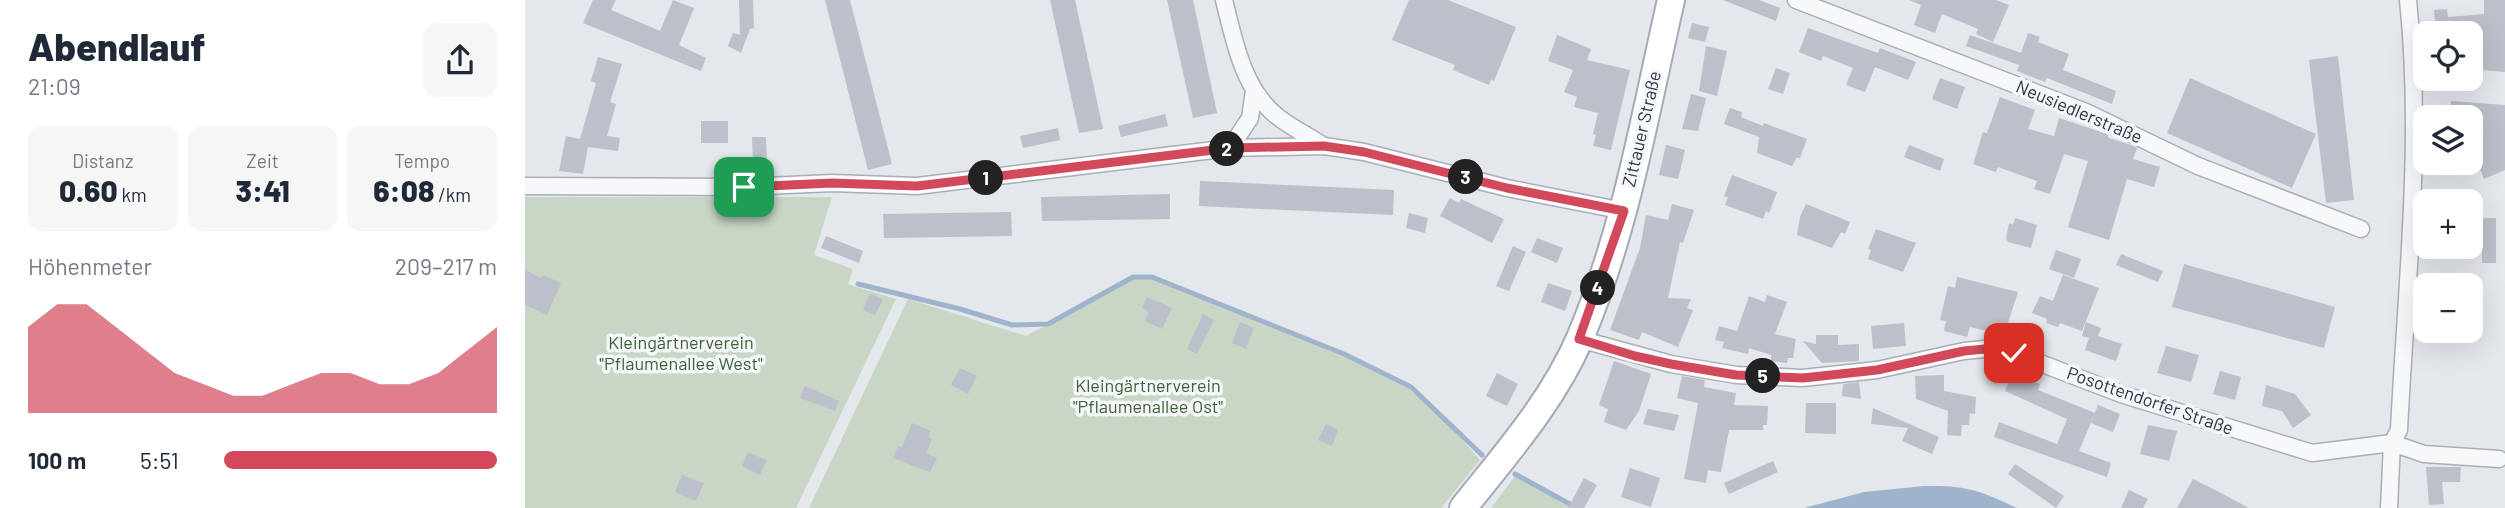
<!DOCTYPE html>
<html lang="de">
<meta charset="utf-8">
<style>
:root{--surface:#fff;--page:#f6f6f7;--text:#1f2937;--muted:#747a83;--accent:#d1495b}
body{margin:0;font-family:Barlow,sans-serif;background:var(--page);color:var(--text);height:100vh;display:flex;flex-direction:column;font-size:26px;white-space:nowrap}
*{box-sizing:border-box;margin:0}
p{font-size:23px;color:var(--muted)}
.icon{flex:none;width:38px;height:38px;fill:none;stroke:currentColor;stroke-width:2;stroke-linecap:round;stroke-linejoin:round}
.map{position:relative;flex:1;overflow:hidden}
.drawer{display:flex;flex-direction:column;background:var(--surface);width:525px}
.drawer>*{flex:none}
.tools{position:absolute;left:1888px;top:21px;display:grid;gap:14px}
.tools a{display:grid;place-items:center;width:70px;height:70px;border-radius:14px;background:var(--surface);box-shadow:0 7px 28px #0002;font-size:35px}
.pin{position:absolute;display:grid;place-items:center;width:60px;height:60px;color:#fff;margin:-30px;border-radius:14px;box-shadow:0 4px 10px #0006}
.km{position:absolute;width:35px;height:35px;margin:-18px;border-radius:50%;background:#222;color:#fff;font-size:19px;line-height:35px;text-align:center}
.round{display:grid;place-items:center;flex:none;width:74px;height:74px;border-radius:14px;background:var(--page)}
.head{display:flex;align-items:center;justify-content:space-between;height:119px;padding:0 28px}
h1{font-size:38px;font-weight:800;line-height:52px}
.metrics{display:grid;grid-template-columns:repeat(3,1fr);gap:10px;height:119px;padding:7px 28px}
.metrics div{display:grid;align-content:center;border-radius:14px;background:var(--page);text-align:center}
.metrics b{font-size:30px;font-weight:800}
.metrics small{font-size:19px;font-weight:400}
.metrics p{font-size:19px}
.chart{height:196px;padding:14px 28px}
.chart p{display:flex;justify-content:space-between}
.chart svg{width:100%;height:126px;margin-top:7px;fill:var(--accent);opacity:.7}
ul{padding:0 28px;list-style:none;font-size:23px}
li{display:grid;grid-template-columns:112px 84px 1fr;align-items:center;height:52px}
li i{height:18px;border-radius:9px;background:var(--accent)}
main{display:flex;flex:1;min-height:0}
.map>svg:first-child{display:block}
</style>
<main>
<section class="drawer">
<div class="head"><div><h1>Abendlauf</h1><p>21:09</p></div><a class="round"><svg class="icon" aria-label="share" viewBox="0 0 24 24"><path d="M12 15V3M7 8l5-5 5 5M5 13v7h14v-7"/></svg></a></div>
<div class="metrics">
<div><p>Distanz</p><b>0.60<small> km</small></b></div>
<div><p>Zeit</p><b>3:41</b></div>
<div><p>Tempo</p><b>6:08<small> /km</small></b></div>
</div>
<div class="chart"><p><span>Höhenmeter</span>209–217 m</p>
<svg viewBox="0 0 160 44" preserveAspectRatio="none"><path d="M0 44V14L10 6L20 6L30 14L40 22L50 30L60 34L70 38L80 38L90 34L100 30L110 30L120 34L130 34L140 30L150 22L160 14V44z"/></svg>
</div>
<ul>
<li><b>100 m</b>5:51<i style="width:100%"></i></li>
</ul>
</section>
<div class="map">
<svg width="1980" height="508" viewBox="0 0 1980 508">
<rect width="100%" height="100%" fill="#e4e7ec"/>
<g fill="#c9d6c5">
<polygon points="0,197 307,197 289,255 328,269 323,284 371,299 271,508 0,508"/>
<polygon points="607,279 628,279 817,356 884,389 910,409 955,460 916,508 284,508 383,299 501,336"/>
<polygon points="990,476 1048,508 966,508"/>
</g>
<path fill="#9fb4cc" d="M 1399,486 C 1440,485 1455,490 1492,508 L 1279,508 L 1339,492 Z"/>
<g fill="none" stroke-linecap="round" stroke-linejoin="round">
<g stroke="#9fb4cc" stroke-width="5">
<polyline points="333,284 435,309 487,325 523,324 608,277 627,277 819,354 886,387 957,455"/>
<polyline points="990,474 1052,508"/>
</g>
</g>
<g fill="#bbc0ca">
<polygon points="68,0 91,0 86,10 135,31 148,0 169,8 154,45 181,58 176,71 58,23"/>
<polygon points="214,0 228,0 229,28 225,29 216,53 203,46 208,33 215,35"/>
<polygon points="300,0 325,0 367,164 343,170"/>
<polygon points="525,0 550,0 578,129 554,133"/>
<polygon points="642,0 668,0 692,113 668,118"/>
<polygon points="884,0 923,0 991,27 969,81 966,79 964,85 928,70 930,65 867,40"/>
<polygon points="1198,0 1234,0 1255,8 1251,21"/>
<polygon points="1384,0 1471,0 1484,5 1468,42 1451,34 1453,29 1417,14 1410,33 1389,25 1396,5"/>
<polygon points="1959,0 1980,0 1980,72 1946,69 1946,33 1911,33 1909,10 1922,9 1923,17 1959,14"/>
<polygon points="1167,23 1184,27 1180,42 1163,38"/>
<polygon points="1283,28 1336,47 1353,53 1355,48 1391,62 1383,80 1350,67 1340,92 1321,85 1328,68 1298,56 1296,61 1274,52"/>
<polygon points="1503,33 1515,37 1513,42 1544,54 1538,70 1591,91 1587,104 1522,78 1520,82 1492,71 1494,65 1441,46 1445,35 1496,53"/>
<polygon points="1032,35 1066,49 1062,60 1105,70 1086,150 1068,146 1071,135 1068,134 1073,113 1049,107 1052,97 1039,92 1048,70 1023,61"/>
<polygon points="1181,46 1202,51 1192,96 1174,91"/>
<polygon points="1813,56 1829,200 1801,203 1784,60"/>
<polygon points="73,57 97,64 85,102 91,104 82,136 95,138 93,151 63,147 58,174 34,171 41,136 55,139 71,83 66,81"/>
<polygon points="1251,68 1265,73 1258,94 1243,89"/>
<polygon points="1415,78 1440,87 1432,109 1407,99"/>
<polygon points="1665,78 1791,134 1767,188 1642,133"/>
<polygon points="1166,94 1181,98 1173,131 1157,129"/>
<polygon points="1475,97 1510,110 1503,129 1529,136 1534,118 1582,134 1584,138 1603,144 1612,148 1608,159 1635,167 1629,187 1602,179 1584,240 1543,227 1563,161 1539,154 1525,194 1509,189 1512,181 1473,167 1471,172 1448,164 1458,132 1462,133"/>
<polygon points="1926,101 1980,105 1980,170 1959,179 1946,146 1946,117 1925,116"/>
<polygon points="1205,108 1217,112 1216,117 1238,126 1239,123 1282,139 1275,158 1271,158 1267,166 1232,153 1234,137 1199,124"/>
<polygon points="640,114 643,126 596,137 593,126"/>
<rect x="176" y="121" width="27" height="22"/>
<polygon points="533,128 535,140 498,148 495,136"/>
<polygon points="227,137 241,137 242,165 228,166"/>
<polygon points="1141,145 1160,150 1153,179 1134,175"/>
<polygon points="1384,145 1419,159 1415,171 1379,157"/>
<polygon points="1207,175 1252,192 1244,213 1241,211 1238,219 1200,205 1203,197 1199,196"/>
<polygon points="675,181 869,190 868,215 674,206"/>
<polygon points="645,194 645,219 517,221 516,197"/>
<polygon points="925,198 934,203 936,199 979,219 967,243 915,216"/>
<polygon points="1147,204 1169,210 1158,243 1155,242 1143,298 1166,299 1162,308 1168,310 1153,347 1117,332 1114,340 1085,330 1115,248 1121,215 1143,220"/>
<polygon points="1281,204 1325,222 1320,234 1316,232 1307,248 1272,235 1275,217"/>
<polygon points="486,212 487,236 359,238 358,214"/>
<polygon points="884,213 903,218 900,233 881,228"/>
<polygon points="1490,218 1512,225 1506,248 1483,242 1481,238 1484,223 1488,225"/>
<polygon points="1946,218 1971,218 1971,263 1957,263 1957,235 1946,235"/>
<polygon points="1351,229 1391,243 1378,272 1343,259 1346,250 1343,249"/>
<polygon points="301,236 338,251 334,263 296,248"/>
<polygon points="1012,238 1038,248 1032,263 1006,252"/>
<polygon points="988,246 1001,252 984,291 971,286"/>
<polygon points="1531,250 1556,259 1549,278 1524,269"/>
<polygon points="1596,254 1638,271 1633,282 1591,265"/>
<polygon points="1659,264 1810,307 1799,348 1647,307"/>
<polygon points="0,270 16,278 18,275 36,283 22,315 0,305"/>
<polygon points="1538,275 1574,288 1557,331 1535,323 1533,327 1521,323 1522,319 1507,313 1515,296 1528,301"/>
<polygon points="1432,277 1493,292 1479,335 1445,327 1442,337 1419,331 1421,321 1415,320 1423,286 1430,288"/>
<polygon points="1023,283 1047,291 1040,311 1016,302"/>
<polygon points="345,293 358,299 350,315 338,310"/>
<polygon points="1242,295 1262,302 1250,334 1271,339 1268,358 1263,358 1262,363 1246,361 1246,355 1224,348 1223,354 1197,348 1199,342 1190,340 1194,326 1212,331 1224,296 1240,302"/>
<polygon points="622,297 647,308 637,329 620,321 624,312 617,308"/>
<polygon points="678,314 689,320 672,354 662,349"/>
<polygon points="715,322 729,328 721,349 707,343"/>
<polygon points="1561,322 1576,328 1573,336 1597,344 1591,361 1560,350 1564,338 1557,336"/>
<polygon points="1379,323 1381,346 1348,349 1346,326"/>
<polygon points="1291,335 1313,335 1313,345 1334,344 1334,361 1297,363 1278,341 1291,344"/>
<polygon points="1641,346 1674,355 1666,382 1632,373"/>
<polygon points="1089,361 1126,374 1114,411 1101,430 1079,422 1083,409 1074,405"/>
<polygon points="435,368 452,376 443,394 426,385"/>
<polygon points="1489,369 1510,378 1508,382 1515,384 1513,390 1570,413 1554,451 1586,463 1582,477 1469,437 1474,422 1532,444 1542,419 1480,391"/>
<polygon points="1695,371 1716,377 1710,400 1688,394"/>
<polygon points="972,373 993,384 982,406 961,396"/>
<polygon points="1419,375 1419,391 1451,397 1450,414 1445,413 1444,425 1437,425 1436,436 1422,435 1423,411 1391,399 1390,376"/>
<polygon points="1157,376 1180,380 1179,387 1211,393 1209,405 1243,406 1242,425 1238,425 1238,430 1204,430 1196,472 1183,470 1181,483 1159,479 1173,403 1152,398"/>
<polygon points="1334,382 1336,399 1317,396 1318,384"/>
<polygon points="1741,385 1770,394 1786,415 1768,428 1757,411 1737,406"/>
<polygon points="280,386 314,401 310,411 275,398"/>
<polygon points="1281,403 1311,403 1311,434 1280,433"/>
<polygon points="1573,405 1595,414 1588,432 1566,423"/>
<polygon points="1348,408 1414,437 1407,454 1377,441 1383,428 1346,424"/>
<polygon points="1123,409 1154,415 1149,431 1118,424"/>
<polygon points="387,423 406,431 403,437 407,439 401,453 412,458 405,472 368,458 373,446 377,447"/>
<polygon points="801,424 813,430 807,446 793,440"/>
<polygon points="1623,425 1652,431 1644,461 1615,454"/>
<polygon points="223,452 242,460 235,475 217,466"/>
<polygon points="1248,461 1253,472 1204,494 1199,483"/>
<polygon points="1490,464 1539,496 1531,508 1483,474"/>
<polygon points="1901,467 1936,467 1935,482 1917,482 1919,504 1904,505"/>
<polygon points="1105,468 1135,478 1126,507 1096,497"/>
<polygon points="157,475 179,483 171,501 150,492"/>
<polygon points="1059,478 1072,485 1059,508 1043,508"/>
<polygon points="1668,479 1694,492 1724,508 1652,508"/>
<polygon points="1604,490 1623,499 1618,508 1596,508"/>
</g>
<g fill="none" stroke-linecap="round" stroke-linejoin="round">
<g stroke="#a9aeb7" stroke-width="19">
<g id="street">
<path d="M 699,0 C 709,40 718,90 753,117 C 767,128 784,136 799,146"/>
<polyline points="1271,0 1561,112 1673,166 1836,229"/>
<polyline points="705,148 725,118 729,91"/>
<polyline points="0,186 219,187 307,183 392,186 705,148 799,146 839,152 982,188 1099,211"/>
<polyline points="1054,339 1146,364 1211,375 1278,378 1352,370 1439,351 1460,349 1489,353 1596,394 1787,453 1867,443"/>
<polyline points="1867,443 1899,454 1974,459"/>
<path d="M 1864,508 L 1867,443 L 1874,430 C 1881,288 1898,142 1883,0"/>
</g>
</g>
<g stroke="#a3abb8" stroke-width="30">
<path id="primary" d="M 938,508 C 980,455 1028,401 1055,338 C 1101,230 1120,114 1146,0"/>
</g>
<use href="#street" stroke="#f7f8fa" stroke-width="16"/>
<use href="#primary" stroke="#fff" stroke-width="26"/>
</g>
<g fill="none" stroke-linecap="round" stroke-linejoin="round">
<g stroke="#fff" stroke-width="14">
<polyline id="route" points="219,187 307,183 392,186 705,148 799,146 839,152 982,188 1099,211 1054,339 1110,356 1146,364 1211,375 1278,378 1352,370 1439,351 1460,349 1489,353"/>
</g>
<use href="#route" stroke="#d1495b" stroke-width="9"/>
</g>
<g text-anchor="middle" stroke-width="7" stroke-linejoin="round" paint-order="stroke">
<g font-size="18" fill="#2b3445" stroke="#f4f6f9">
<text transform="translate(1554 112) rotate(23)" y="6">Neusiedlerstraße</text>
<text transform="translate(1117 129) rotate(-77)" y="6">Zittauer Straße</text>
<text transform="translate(1625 401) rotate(19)" y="6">Posottendorfer Straße</text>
</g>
<g font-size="18" fill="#3f6138" stroke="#f4f6f9">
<text x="156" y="349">Kleingärtnerverein<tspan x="156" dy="21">"Pflaumenallee West"</tspan></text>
<text x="623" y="392">Kleingärtnerverein<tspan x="623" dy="21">"Pflaumenallee Ost"</tspan></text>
</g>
</g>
</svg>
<div class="tools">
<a><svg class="icon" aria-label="locate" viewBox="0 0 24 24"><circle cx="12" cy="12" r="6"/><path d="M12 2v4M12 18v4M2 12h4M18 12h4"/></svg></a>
<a><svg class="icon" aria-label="layers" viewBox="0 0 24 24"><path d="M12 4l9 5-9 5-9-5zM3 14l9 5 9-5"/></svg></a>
<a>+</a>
<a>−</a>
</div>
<div class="pin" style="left:219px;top:187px;background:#1e9e55"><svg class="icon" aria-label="arrive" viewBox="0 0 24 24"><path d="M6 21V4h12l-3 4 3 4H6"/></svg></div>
<div class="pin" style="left:1489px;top:353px;background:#d93025"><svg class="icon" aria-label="check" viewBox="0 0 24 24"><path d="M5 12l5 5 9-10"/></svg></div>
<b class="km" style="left:461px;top:178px">1</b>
<b class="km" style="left:702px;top:149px">2</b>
<b class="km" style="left:941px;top:177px">3</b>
<b class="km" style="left:1073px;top:288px">4</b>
<b class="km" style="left:1238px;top:376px">5</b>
</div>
</main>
